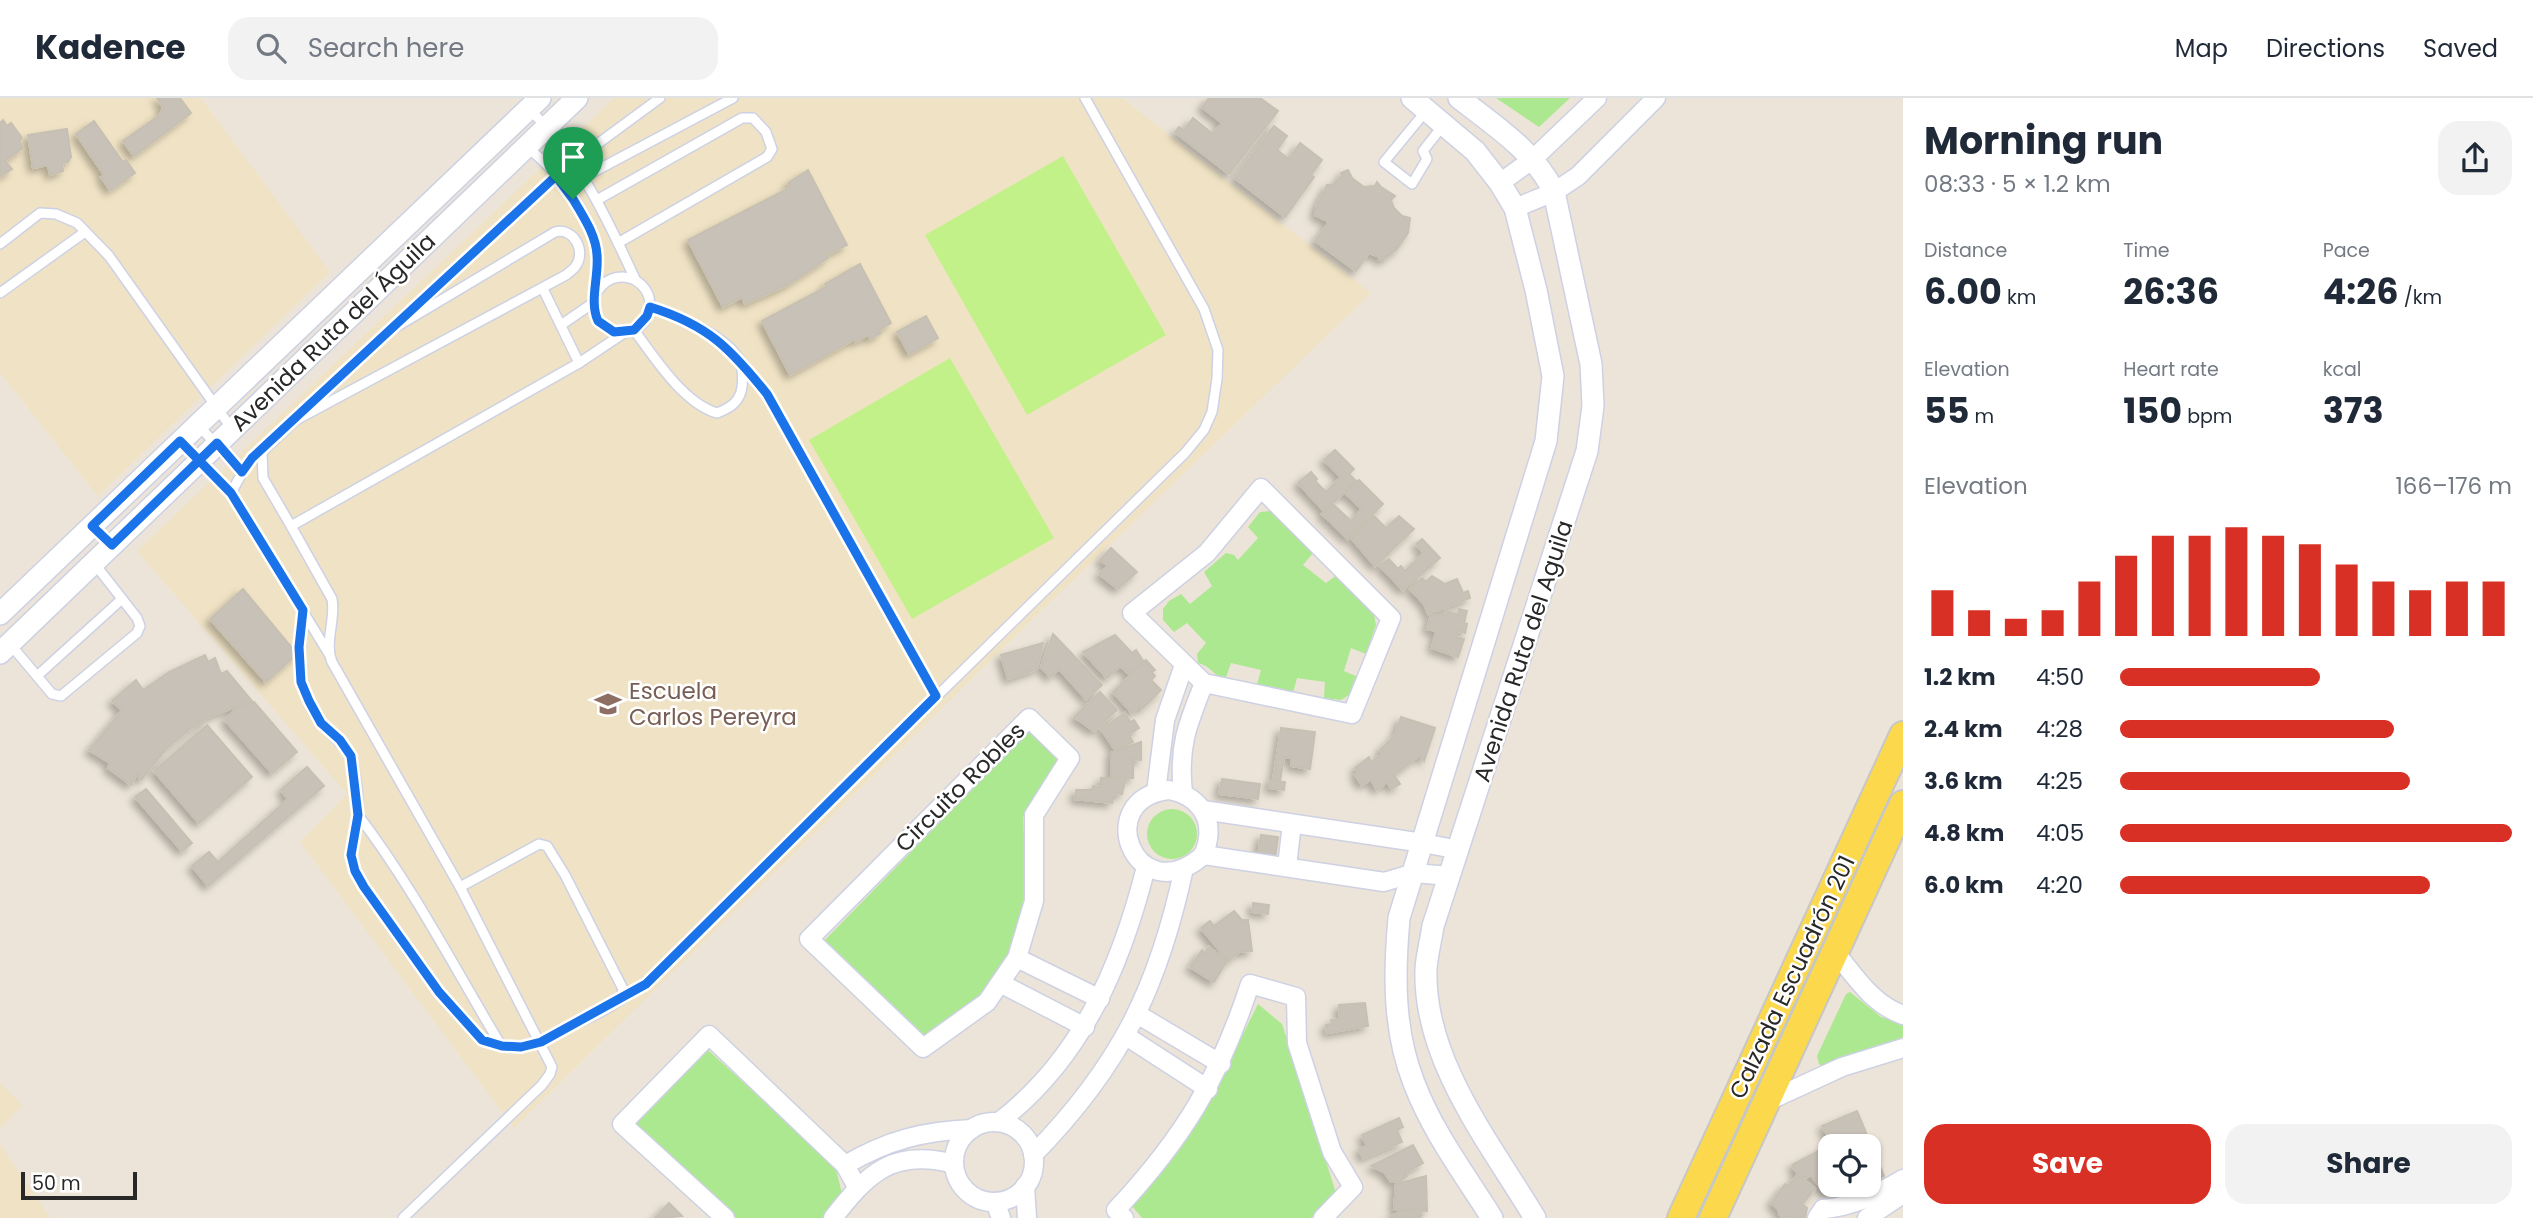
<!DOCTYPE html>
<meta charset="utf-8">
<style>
:root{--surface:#fff;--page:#f2f2f3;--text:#1f2937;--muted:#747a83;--line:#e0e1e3;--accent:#d93025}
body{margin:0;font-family:Poppins,sans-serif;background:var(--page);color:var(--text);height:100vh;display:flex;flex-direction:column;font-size:26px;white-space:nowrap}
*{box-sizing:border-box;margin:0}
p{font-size:23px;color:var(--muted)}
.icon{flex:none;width:38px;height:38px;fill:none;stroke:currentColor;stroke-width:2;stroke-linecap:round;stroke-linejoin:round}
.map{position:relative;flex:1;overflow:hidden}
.panel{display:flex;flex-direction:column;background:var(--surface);width:630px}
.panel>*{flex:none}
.buttons{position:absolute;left:1818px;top:1036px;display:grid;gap:14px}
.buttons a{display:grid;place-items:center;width:63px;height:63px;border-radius:14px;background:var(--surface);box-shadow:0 2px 5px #0004;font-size:35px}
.scale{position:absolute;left:21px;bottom:18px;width:116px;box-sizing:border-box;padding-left:7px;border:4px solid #282828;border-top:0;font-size:19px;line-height:24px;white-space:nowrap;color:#282828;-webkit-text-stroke:5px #fff;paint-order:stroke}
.pin{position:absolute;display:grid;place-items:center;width:60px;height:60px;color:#fff;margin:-72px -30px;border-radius:50% 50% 50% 0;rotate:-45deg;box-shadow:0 0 7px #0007}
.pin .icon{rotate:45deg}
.round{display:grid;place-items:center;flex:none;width:74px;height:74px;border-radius:21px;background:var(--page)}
.summary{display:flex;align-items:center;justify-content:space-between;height:119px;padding:0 21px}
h1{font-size:38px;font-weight:700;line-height:52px}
.metrics{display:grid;grid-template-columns:repeat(3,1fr);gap:10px;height:119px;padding:7px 21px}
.metrics div{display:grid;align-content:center}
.metrics b{font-size:35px;font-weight:700}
.metrics small{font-size:19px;font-weight:400}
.metrics p{font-size:19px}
.chart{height:196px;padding:14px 21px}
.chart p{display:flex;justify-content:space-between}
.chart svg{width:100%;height:126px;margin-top:7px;stroke:var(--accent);stroke-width:6}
.primary-button{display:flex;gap:14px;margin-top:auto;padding:14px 21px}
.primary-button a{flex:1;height:80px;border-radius:21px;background:var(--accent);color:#fff;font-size:28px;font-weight:700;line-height:80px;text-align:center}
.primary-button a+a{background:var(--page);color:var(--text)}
ul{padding:0 21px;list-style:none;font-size:23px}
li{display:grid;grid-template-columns:112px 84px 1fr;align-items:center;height:52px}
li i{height:18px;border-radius:9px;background:var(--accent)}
header{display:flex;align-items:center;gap:42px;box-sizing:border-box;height:98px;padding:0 35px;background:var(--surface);border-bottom:2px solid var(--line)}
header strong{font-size:33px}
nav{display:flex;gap:38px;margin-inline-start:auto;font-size:24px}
.search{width:490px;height:63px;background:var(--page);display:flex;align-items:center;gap:18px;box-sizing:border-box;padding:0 24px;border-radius:21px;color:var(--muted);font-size:26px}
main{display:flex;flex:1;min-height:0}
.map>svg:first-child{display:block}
</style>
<header>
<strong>Kadence</strong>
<div class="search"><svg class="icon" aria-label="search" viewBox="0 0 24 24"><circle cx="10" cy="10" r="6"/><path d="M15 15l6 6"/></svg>Search here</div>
<nav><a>Map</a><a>Directions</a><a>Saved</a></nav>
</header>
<main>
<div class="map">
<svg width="1903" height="1120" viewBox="0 0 1903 1120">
<defs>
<filter id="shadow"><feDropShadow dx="-4.5" dy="4.5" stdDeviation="3.5" flood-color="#0004"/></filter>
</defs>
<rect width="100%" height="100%" fill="#ece4d8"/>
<g fill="#f0e3c5">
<polygon points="0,0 201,0 330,174 98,398 0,275"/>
<polygon points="614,0 1122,0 1371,195 1039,515 514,1030 300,744 347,696 137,453"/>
<polygon points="0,985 22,1007 0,1031"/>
<polygon points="0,1046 50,1120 0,1120"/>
</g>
<g fill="#abe88f">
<polygon points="1496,0 1570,0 1539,29"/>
<path d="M 1271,413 L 1278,417 L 1313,455 L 1303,467 L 1326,485 L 1338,476 L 1374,517 L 1376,527 L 1366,556 L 1351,550 L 1344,573 L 1358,579 L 1352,595 L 1341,602 L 1324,600 L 1325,584 L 1297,580 L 1293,595 L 1260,589 L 1257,586 L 1261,572 L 1231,565 L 1225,582 C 1214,578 1210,567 1198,565 L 1197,556 L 1206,545 L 1187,525 L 1174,534 L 1163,522 L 1163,511 L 1169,503 L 1181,496 L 1190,506 L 1212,488 L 1204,474 L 1226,455 L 1234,457 L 1238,462 L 1258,440 L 1248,429 L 1260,414 Z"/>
<polygon points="1030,632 1060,659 1023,719 1027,802 1011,856 982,897 924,937 825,842"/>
<circle cx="1172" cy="736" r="25"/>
<polygon points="1850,894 1881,919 1903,925 1903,939 1823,968 1819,966 1817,958 1846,896"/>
<polygon points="1258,906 1282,926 1336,1095 1311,1120 1142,1120 1131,1107 1211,1000"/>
<polygon points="708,952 835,1068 842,1095 823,1120 737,1120 632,1024"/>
</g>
<g fill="#c2f089">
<polygon points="1063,58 1166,237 1027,317 925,137"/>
<polygon points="950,260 1054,440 912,521 809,342"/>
</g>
<g fill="#c7c1b8" stroke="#c7c0b2" stroke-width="2" filter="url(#shadow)">
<polygon points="157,0 180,0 191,15 134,58 123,43 160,17 163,9"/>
<polygon points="1209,0 1260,0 1278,13 1229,76 1175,34 1179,29 1184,32 1193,20 1213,36 1222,25 1202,9"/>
<polygon points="3,22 7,28 11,25 22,40 19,43 23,50 5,63 12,71 0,79 0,25"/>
<polygon points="94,23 123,64 126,62 135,75 110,92 101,79 104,77 76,36"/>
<polygon points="1274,28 1287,38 1277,52 1289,61 1300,45 1322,62 1311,77 1314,79 1285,119 1235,80"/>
<polygon points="67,31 71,59 68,64 62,65 63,73 50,77 48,67 33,70 28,37"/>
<polygon points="808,72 847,147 826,157 828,160 787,187 745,206 742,199 723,209 688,142 791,89 788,85"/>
<polygon points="1348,72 1352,80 1364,89 1375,88 1377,84 1381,89 1395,98 1391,102 1394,110 1402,118 1410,120 1408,135 1397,151 1383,162 1379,162 1380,159 1369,155 1356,173 1315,143 1329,124 1315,117 1317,107 1327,87 1332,87 1342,78 1341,75"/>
<polygon points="860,166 891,225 879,232 881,235 870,241 868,237 856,244 855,241 790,277 762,223 826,189 825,186"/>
<polygon points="926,218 938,240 909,256 897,234"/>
<polygon points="1335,352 1354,371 1349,376 1356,383 1324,413 1298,385 1311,374 1317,381 1315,383 1326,394 1341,379 1324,362"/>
<polygon points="1359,382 1383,406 1348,441 1322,416 1333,406 1351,423 1362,411 1345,395"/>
<polygon points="1374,418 1386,430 1399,418 1414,431 1375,468 1352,441"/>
<polygon points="1422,441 1440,460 1403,492 1380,468 1389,461 1398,471 1401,468 1405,473 1424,455 1416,446"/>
<polygon points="1111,450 1137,474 1118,491 1099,476 1108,468 1100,462"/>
<polygon points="1432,478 1445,486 1457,481 1463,495 1468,493 1470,500 1428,516 1424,506 1410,491 1422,480 1426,484"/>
<polygon points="243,491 297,556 266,584 210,521"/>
<polygon points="1459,511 1467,513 1464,525 1467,526 1465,535 1458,533 1456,539 1464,541 1458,559 1432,550 1436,533 1427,531 1431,517 1445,517 1447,513 1458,517"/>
<polygon points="1053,536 1102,587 1086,601 1059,571 1050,579 1041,569"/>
<polygon points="1115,537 1132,555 1136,552 1144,564 1130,577 1120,568 1107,580 1083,554"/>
<polygon points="1043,545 1037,571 1008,581 1001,557"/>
<polygon points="205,557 208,564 215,560 221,576 227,573 252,603 213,617 195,627 167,650 141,682 137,676 131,687 108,670 110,665 89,652 122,612 112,603 136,582 143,592 169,574"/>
<polygon points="1146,562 1155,572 1152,574 1155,578 1151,582 1161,592 1142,611 1140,608 1132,615 1113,594"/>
<polygon points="1100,594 1117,612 1094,633 1074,619"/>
<polygon points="254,604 297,654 272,675 225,622 237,610"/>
<polygon points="1125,615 1130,624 1134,622 1139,630 1131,635 1130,639 1133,644 1115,652 1101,631"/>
<polygon points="1401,619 1435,630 1424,663 1420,657 1394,677 1400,686 1392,691 1387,684 1377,692 1371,682 1362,687 1355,677 1359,675 1355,670 1369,659 1371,664 1382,656 1380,652 1395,637"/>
<polygon points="207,627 252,679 199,725 154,673"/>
<polygon points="1281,630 1315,634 1310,671 1291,668 1292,660 1284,659 1280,683 1273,682"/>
<polygon points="1141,644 1141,662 1133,661 1133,680 1111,679 1111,655"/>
<polygon points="307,669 324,688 208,788 192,768 209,754 218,764 288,701 281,692"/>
<polygon points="1101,680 1126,680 1122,696 1116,695 1115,698 1112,698 1112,705 1075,701 1076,692 1092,692 1093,688 1101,689"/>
<polygon points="1222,681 1260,686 1258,701 1219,696"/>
<polygon points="1270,682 1285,684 1284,692 1269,690"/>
<polygon points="146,691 192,745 182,753 135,699"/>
<polygon points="1261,737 1278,739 1275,760 1258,758"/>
<polygon points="1253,805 1269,807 1268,816 1252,814"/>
<polygon points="1234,813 1242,822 1248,822 1252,853 1239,854 1228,863 1201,830 1210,823 1214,828"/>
<polygon points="1209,849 1227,863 1214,884 1190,869 1202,852 1205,855"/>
<polygon points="1365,905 1368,928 1327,935 1326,927 1332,926 1331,922 1340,921 1339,907"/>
<polygon points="1857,1013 1884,1078 1869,1084 1869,1048 1854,1048 1850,1039 1832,1045 1822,1028"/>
<polygon points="1399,1020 1403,1029 1397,1032 1402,1044 1363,1060 1359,1051 1367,1048 1362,1037"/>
<polygon points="1413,1047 1423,1065 1405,1075 1407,1078 1400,1083 1391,1084 1384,1074 1371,1068"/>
<polygon points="1830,1047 1830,1087 1852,1087 1857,1095 1847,1101 1840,1089 1825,1096 1811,1077 1806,1080 1796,1074 1792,1067"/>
<polygon points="1797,1077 1815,1091 1802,1106 1807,1110 1805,1120 1780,1118 1778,1111 1771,1105 1785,1086 1788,1088"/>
<polygon points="1426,1078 1427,1113 1394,1111 1396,1086"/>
<polygon points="669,1105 682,1118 655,1120"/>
<polygon points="1402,1112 1422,1117 1420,1120 1389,1120"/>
</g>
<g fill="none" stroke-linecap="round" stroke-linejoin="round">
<g stroke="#cdd1e3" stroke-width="12">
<g id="service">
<path d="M 530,12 C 579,60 607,120 635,181"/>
<polyline points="1426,13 1384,64 1412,86 1427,61 1423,53 1444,26"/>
<path d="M 528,50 C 556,72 586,110 596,146 C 600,161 596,179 596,195"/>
<polyline points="573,64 660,0"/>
<polyline points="584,79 733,0"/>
<polyline points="597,102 742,20 753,20 766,34 772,51 767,59 618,145"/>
<polyline points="0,146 40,115 56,116 77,125 109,158 232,331"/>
<circle cx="622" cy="207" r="28"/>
<polyline points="543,191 579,265"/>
<polyline points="0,195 85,134"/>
<polyline points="403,220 556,78"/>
<polyline points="561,227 593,205"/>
<path d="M 634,232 C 654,259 683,305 717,315 C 730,310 740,304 742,289 C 743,282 743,269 739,262 C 727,237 675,217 650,209"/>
<path d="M 296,322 L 566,177 C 569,174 573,172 575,169 C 587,154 574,129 555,134 L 391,232"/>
<polyline points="198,327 242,374"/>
<polyline points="182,344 231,395 329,556"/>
<polyline points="231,395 247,366 262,354"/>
<polyline points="291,428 263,380 262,354 393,230"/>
<path d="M 303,512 C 299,551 294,593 322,626 C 336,643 351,650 354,673 C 357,687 359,703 358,717 C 355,752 343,753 364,789 C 387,822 460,935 493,946 C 520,956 546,942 569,929 C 584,921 610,912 621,900 L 623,891 L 565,777 L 547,748 L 539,746 L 460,789"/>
<polyline points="10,546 52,596 61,598 137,535 140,528 137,520 94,465"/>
<polyline points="37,578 122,501"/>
<polyline points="936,599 1185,355 1204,332 1212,314 1217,281 1218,252 1204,211 1085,0"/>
<path d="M 358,717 C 413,789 455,871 502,949"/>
<polyline points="619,903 646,886 936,599 767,296 739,261"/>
<path d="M 403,1120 L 542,987 L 550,976 L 552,969 L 460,789 L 332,564 C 324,544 336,522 332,501 L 291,428 L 579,265 L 624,235"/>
</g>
</g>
<g stroke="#cdd1e3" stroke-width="21">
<g id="minor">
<polyline points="1500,85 1533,61 1597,0"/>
<polyline points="1515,110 1554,94 1578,78 1656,0"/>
<polygon points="1261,390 1391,520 1352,616 1204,585 1132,515 1207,455"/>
<polygon points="1029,620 1070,660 1034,717 1034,803 1017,860 987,904 923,950 809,841"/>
<path d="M 1169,692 C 1196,697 1214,717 1207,746 C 1205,752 1205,756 1200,760 C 1135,812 1091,701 1169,692 Z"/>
<polyline points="1156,694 1165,622 1184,567"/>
<path d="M 1183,695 C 1178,649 1187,627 1204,585"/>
<polyline points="1203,712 1423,745 1459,752"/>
<polyline points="1204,757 1384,784 1414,775 1450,778"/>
<polyline points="1287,768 1292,726"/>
<path d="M 1835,854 C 1855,878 1872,906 1903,917"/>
<polyline points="1017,860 1100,901"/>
<polyline points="1000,885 1085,929"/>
<polyline points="1137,916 1221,966"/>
<polyline points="1126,938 1208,991"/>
<polyline points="1766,1004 1842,969 1903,950"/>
<path d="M 999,1024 C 1082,960 1121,868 1146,769"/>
<circle cx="994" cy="1064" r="40"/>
<path d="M 1033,1057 C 1120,968 1158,891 1184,770"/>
<path d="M 845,1067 C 888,1042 923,1033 972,1031"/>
<polyline points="1025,1088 1027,1120"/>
<polyline points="995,1104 1001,1120"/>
<polyline points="725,1120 622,1026 709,937 845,1067 857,1089"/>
<path d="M 833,1120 C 868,1075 893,1050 954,1066"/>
<path d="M 1124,1120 L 1116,1112 C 1184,1039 1219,981 1250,886 L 1296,899 L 1297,945 L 1332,1054 L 1353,1089 L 1323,1120"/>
<path d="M 1817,1120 L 1823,1111 C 1852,1109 1878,1096 1903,1081"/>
<polyline points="1867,1120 1903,1096"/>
</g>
</g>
<g stroke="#cdd1e3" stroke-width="24">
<g id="tertiary">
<path d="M 1412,0 L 1475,53 L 1500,85 L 1515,110 L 1536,192 L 1553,278 L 1546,343 L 1399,820 C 1394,876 1393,932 1414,985 C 1432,1033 1465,1077 1492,1120"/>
<path d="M 1459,0 C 1494,27 1535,54 1554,94 L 1591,266 L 1593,308 L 1587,353 L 1433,828 C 1431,842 1427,856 1426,871 C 1423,962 1490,1045 1535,1120"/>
<polyline points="0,516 540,0"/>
<polyline points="0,555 577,0"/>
</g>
</g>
<g stroke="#c7c7c7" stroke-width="30">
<g id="primary">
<polyline points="1681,1120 1903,637"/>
<polyline points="1713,1120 1903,706"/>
</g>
</g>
<use href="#service" stroke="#fff" stroke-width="9"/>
<use href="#minor" stroke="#fff" stroke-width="18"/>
<use href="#tertiary" stroke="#fff" stroke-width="21"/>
<use href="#primary" stroke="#fcd84d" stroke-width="26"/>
</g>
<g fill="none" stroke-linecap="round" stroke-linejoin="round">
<g stroke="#fff" stroke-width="14">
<path id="route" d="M 573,101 L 556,78 L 252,360 L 242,374 L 217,345 L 112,447 L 92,428 L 180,343 L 231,395 L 303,512 L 299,549 L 301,584 L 309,603 L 321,625 L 340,642 L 351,658 L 358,717 L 351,757 L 355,773 L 364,789 L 439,894 L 482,942 L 502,948 L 521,949 L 541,944 L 646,886 L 936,598 L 767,296 C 730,250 708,227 650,209 L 647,218 L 634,232 L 614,234 L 598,223 C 589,203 599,179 597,157 C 596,137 583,118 573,101"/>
</g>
<use href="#route" stroke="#1a73e8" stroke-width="9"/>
</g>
<defs>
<g id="school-bare" transform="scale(2.1)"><path d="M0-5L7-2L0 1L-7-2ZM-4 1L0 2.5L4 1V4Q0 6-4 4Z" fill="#8d6e63" stroke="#fff" stroke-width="2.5" paint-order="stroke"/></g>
</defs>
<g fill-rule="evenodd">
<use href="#school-bare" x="608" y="606"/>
</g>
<g text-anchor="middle" stroke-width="5" stroke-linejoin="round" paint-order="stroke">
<g font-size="23" fill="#282828" stroke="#fff">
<text transform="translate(333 234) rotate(-44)" y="8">Avenida Ruta del Águila</text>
<text transform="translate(1523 553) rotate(-72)" y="8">Avenida Ruta del Aguila</text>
<text transform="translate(960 689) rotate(-45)" y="8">Circuito Robles</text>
<text transform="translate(1792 879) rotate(-65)" y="8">Calzada Escuadrón 201</text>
</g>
<g font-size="23" fill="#785e54" stroke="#fff" text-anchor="start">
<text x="629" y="601">Escuela<tspan x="629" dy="26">Carlos Pereyra</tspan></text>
</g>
</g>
</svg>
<div class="buttons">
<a><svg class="icon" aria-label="locate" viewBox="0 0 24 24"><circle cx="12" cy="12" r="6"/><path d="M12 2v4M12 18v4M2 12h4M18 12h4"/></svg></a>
</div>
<div class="scale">50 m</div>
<div class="pin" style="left:573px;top:101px;background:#1e9e55"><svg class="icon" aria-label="arrive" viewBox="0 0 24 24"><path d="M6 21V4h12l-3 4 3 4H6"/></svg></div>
</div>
<section class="panel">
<div class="summary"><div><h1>Morning run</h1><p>08:33 · 5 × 1.2 km</p></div><a class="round"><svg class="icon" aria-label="share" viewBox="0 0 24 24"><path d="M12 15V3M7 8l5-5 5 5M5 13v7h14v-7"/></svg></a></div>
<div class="metrics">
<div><p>Distance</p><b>6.00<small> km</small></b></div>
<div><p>Time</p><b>26:36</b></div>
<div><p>Pace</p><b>4:26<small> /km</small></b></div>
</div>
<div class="metrics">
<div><p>Elevation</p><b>55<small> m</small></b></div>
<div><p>Heart rate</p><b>150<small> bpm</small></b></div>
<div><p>kcal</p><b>373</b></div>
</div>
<div class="chart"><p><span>Elevation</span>166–176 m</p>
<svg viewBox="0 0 160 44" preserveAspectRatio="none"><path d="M5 44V28M15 44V35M25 44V38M35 44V35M45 44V25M55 44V16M65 44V9M75 44V9M85 44V6M95 44V9M105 44V12M115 44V19M125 44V25M135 44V28M145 44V25M155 44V25"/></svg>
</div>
<ul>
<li><b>1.2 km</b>4:50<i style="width:51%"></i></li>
<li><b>2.4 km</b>4:28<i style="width:70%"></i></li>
<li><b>3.6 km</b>4:25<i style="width:74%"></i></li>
<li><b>4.8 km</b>4:05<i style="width:100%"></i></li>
<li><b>6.0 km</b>4:20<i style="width:79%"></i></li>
</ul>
<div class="primary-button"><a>Save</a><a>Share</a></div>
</section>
</main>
